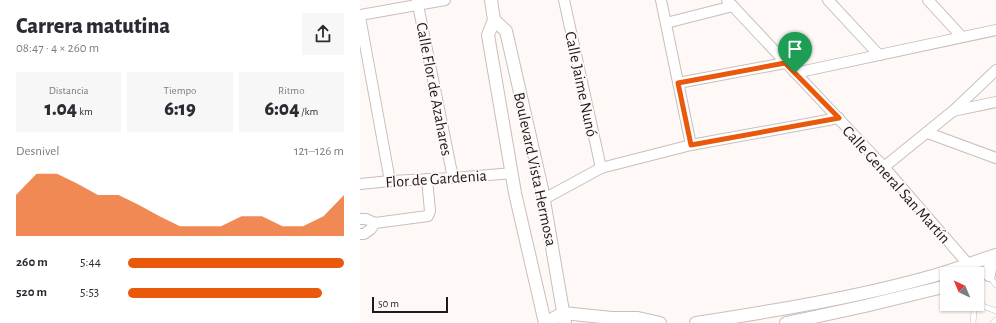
<!DOCTYPE html>
<html lang="es">
<meta charset="utf-8">
<style>
:root{--surface:#fff;--page:#f7f7f7;--text:#2b2b33;--muted:#7c7c81;--accent:#ea580c}
body{margin:0;font-family:"Alegreya Sans",sans-serif;background:var(--page);color:var(--text);height:100vh;display:flex;flex-direction:column;font-size:15px;white-space:nowrap}
*{box-sizing:border-box;margin:0}
p{font-size:13px;color:var(--muted)}
.icon{flex:none;width:22px;height:22px;fill:none;stroke:currentColor;stroke-width:2;stroke-linecap:round;stroke-linejoin:round}
.map{position:relative;flex:1;overflow:hidden}
.drawer{display:flex;flex-direction:column;background:var(--surface);width:360px}
.drawer>*{flex:none}
.needle{width:26px;rotate:316deg}
.controls{position:absolute;left:580px;top:267px;display:grid;gap:8px}
.controls a{display:grid;place-items:center;width:44px;height:44px;border-radius:0px;background:var(--surface);box-shadow:0 1px 3px #0004;font-size:20px}
.scale{position:absolute;left:12px;bottom:10px;width:76px;box-sizing:border-box;padding-left:4px;border:2px solid #1e1a18;border-top:0;font-size:11px;line-height:14px;white-space:nowrap;color:#1e1a18;-webkit-text-stroke:3px #fef9f7;paint-order:stroke}
.pin{position:absolute;display:grid;place-items:center;width:34px;height:34px;color:#fff;margin:-41px -17px;border-radius:50% 50% 50% 0;rotate:-45deg;box-shadow:0 0 4px #0007}
.pin .icon{rotate:45deg}
.round{display:grid;place-items:center;flex:none;width:42px;height:42px;border-radius:0px;background:var(--page)}
.summary{display:flex;align-items:center;justify-content:space-between;height:68px;padding:0 16px}
h1{font-size:22px;font-weight:800;line-height:30px}
.figures{display:grid;grid-template-columns:repeat(3,1fr);gap:6px;height:68px;padding:4px 16px}
.figures div{display:grid;align-content:center;border-radius:0px;background:var(--page);text-align:center}
.figures b{font-size:20px;font-weight:800}
.figures small{font-size:11px;font-weight:400}
.figures p{font-size:11px}
.chart{height:112px;padding:8px 16px}
.chart p{display:flex;justify-content:space-between}
.chart svg{width:100%;height:72px;margin-top:4px;fill:var(--accent);opacity:.7}
ul{padding:0 16px;list-style:none;font-size:13px}
li{display:grid;grid-template-columns:64px 48px 1fr;align-items:center;height:30px}
li i{height:10px;border-radius:5px;background:var(--accent)}
main{display:flex;flex:1;min-height:0}
.map>svg:first-child{display:block}
</style>
<main>
<section class="drawer">
<div class="summary"><div><h1>Carrera matutina</h1><p>08:47 · 4 × 260 m</p></div><a class="round"><svg class="icon" aria-label="share" viewBox="0 0 24 24"><path d="M12 15V3M7 8l5-5 5 5M5 13v7h14v-7"/></svg></a></div>
<div class="figures">
<div><p>Distancia</p><b>1.04<small> km</small></b></div>
<div><p>Tiempo</p><b>6:19</b></div>
<div><p>Ritmo</p><b>6:04<small> /km</small></b></div>
</div>
<div class="chart"><p><span>Desnivel</span>121–126 m</p>
<svg viewBox="0 0 160 44" preserveAspectRatio="none"><path d="M0 44V19L10 6L20 6L30 12L40 19L50 19L60 25L70 32L80 38L90 38L100 38L110 32L120 32L130 38L140 38L150 32L160 19V44z"/></svg>
</div>
<ul>
<li><b>260 m</b>5:44<i style="width:100%"></i></li>
<li><b>520 m</b>5:53<i style="width:90%"></i></li>
</ul>
</section>
<div class="map">
<svg width="636" height="323" viewBox="0 0 636 323">
<rect width="100%" height="100%" fill="#fef9f7"/>
<g fill="none" stroke-linecap="round" stroke-linejoin="round">
<g stroke="#c9bfba" stroke-width="6">
<g id="service">
<polyline points="629,276 636,285"/>
<polyline points="617,304 636,311"/>
<polyline points="613,323 614,311 617,304"/>
<polyline points="633,323 636,320"/>
</g>
</g>
<g stroke="#c9bfba" stroke-width="12">
<g id="minor">
<polyline points="57,0 93,178"/>
<polyline points="204,0 241,168"/>
<polyline points="301,0 331,145"/>
<polyline points="367,0 524,167 608,264"/>
<polyline points="468,0 519,55"/>
<polyline points="568,0 602,37"/>
<polyline points="0,15 85,0"/>
<polyline points="0,17 30,181"/>
<polyline points="306,23 373,6"/>
<polyline points="435,73 636,30"/>
<polyline points="318,83 425,63"/>
<polyline points="593,111 636,102"/>
<polyline points="568,133 636,158"/>
<polyline points="524,167 593,111 636,70"/>
<polyline points="0,184 30,181 93,178 152,173"/>
<polyline points="184,199 241,168 331,145 479,118"/>
<polyline points="0,219 6,219 15,223 68,216 70,211 67,179"/>
<polyline points="0,234 4,234 11,229 15,223"/>
</g>
</g>
<g stroke="#c9bfba" stroke-width="14">
<g id="tertiary">
<polyline points="131,0 134,20 128,35 155,193 185,323"/>
<polyline points="134,20 146,31 182,189 205,323"/>
<polyline points="629,275 631,262 636,257"/>
<polyline points="185,323 203,313 252,318 278,318 300,323"/>
<path d="M 336,323 C 413,311 494,298 569,277 C 592,271 614,262 636,255"/>
<polyline points="426,323 505,306 587,286"/>
</g>
</g>
<use href="#service" stroke="#fff" stroke-width="5"/>
<use href="#minor" stroke="#fff" stroke-width="10"/>
<use href="#tertiary" stroke="#fff" stroke-width="12"/>
</g>
<g fill="none" stroke-linecap="round" stroke-linejoin="round">
<g stroke="#fff" stroke-width="8">
<polygon id="route" points="425,63 479,118 331,145 318,83"/>
</g>
<use href="#route" stroke="#ea580c" stroke-width="5"/>
</g>
<g text-anchor="middle" stroke-width="3.5" stroke-linejoin="round" paint-order="stroke">
<g font-size="16" fill="#1e1a18" stroke="#fef9f7">
<text transform="translate(222 84) rotate(78)" y="6">Calle Jaime Nunó</text>
<text transform="translate(75 89) rotate(79)" y="6">Calle Flor de Azahares</text>
<text transform="translate(176 169) rotate(78)" y="6">Boulevard Vista Hermosa</text>
<text transform="translate(76 178) rotate(-4)" y="6">Flor de Gardenia</text>
<text transform="translate(537 184) rotate(48)" y="6">Calle General San Martín</text>
</g>
</g>
</svg>
<div class="controls">
<a><svg class="needle" viewBox="-14 -14 28 28"><path d="M0-13l5 13h-10z" fill="#e53935"/><path d="M0 13l5-13h-10z" fill="#7c7c81"/></svg></a>
</div>
<div class="scale">50 m</div>
<div class="pin" style="left:435px;top:73px;background:#1e9e55"><svg class="icon" aria-label="arrive" viewBox="0 0 24 24"><path d="M6 21V4h12l-3 4 3 4H6"/></svg></div>
</div>
</main>
